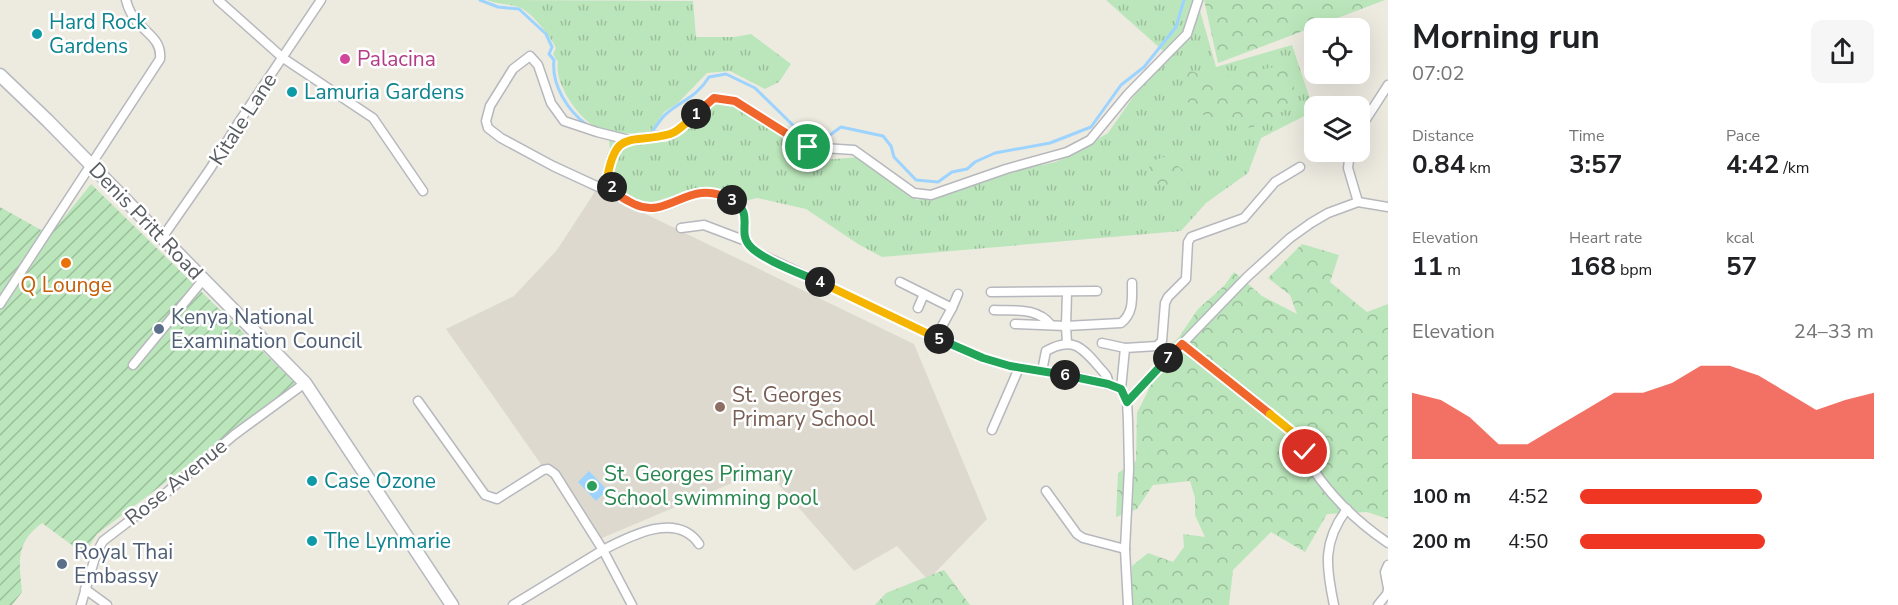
<!DOCTYPE html>
<meta charset="utf-8">
<style>
:root{--surface:#fff;--page:#f6f6f6;--text:#202124;--muted:#757577;--accent:#ef3623}
body{margin:0;font-family:"Nunito Sans",sans-serif;background:var(--page);color:var(--text);height:100vh;display:flex;flex-direction:column;font-size:22px;white-space:nowrap}
*{box-sizing:border-box;margin:0}
p{font-size:20px;color:var(--muted)}
.icon{flex:none;width:33px;height:33px;fill:none;stroke:currentColor;stroke-width:2;stroke-linecap:round;stroke-linejoin:round}
.map{position:relative;flex:1;overflow:hidden}
.sheet{display:flex;flex-direction:column;background:var(--surface);width:510px}
.sheet>*{flex:none}
.fabs{position:absolute;left:1304px;top:18px;display:grid;gap:12px}
.fabs a{display:grid;place-items:center;width:66px;height:66px;border-radius:12px;background:var(--surface);box-shadow:0 6px 24px #0002;font-size:30px}
.pin{position:absolute;display:grid;place-items:center;width:51px;height:51px;color:#fff;margin:-26px;border:3px solid #fff;border-radius:50%;box-shadow:0 2px 6px #0007}
.km{position:absolute;width:30px;height:30px;margin:-15px;border-radius:50%;background:#222;color:#fff;font-size:16px;line-height:30px;text-align:center}
.round{display:grid;place-items:center;flex:none;width:63px;height:63px;border-radius:12px;background:var(--page)}
.overview{display:flex;align-items:center;justify-content:space-between;height:102px;padding:0 24px}
h1{font-size:33px;font-weight:700;line-height:45px}
.metrics{display:grid;grid-template-columns:repeat(3,1fr);gap:9px;height:102px;padding:6px 24px}
.metrics div{display:grid;align-content:center}
.metrics b{font-size:26px;font-weight:700}
.metrics small{font-size:16px;font-weight:400}
.metrics p{font-size:16px}
.chart{height:168px;padding:12px 24px}
.chart p{display:flex;justify-content:space-between}
.chart svg{width:100%;height:108px;margin-top:6px;fill:var(--accent);opacity:.7}
ul{padding:0 24px;list-style:none;font-size:20px}
li{display:grid;grid-template-columns:96px 72px 1fr;align-items:center;height:45px}
li i{height:15px;border-radius:8px;background:var(--accent)}
main{display:flex;flex:1;min-height:0}
.map>svg:first-child{display:block}
</style>
<main>
<div class="map">
<svg width="1388" height="605" viewBox="0 0 1388 605">
<defs>
<pattern id="grass-tufts" width="24" height="20" patternUnits="userSpaceOnUse" patternTransform="scale(1.5)"><rect width="24" height="20" fill="#bbe6bb"/><path d="M3 7l-1-3M5 7V3M7 7l1-3M15 17l-1-3M17 17v-4M19 17l1-3" fill="none" stroke="#9bbe9b"/></pattern>
<pattern id="forest-crowns" width="20" height="18" patternUnits="userSpaceOnUse" patternTransform="scale(1.5)"><rect width="20" height="18" fill="#bbe6bb"/><path d="M2 6a3 3 0 1 1 6 0M12 15a3 3 0 1 1 6 0" fill="none" stroke="#9bbe9b"/></pattern>
<pattern id="garden-furrows" width="10" height="10" patternUnits="userSpaceOnUse" patternTransform="scale(1.5)"><rect width="10" height="10" fill="#bbe6bb"/><path d="M-1 1l2-2M0 10L10 0M9 11l2-2" fill="none" stroke="#9bbe9b"/></pattern>
</defs>
<rect width="100%" height="100%" fill="#edeae0"/>
<polygon fill="#ddd9cf" points="596,190 914,344 987,519 928,580 897,546 854,571 765,469 595,541 446,329 514,296 557,250"/>
<g fill="url(#grass-tufts)">
<path d="M 487,0 L 693,1 L 696,37 L 734,37 L 751,34 L 791,64 L 779,82 L 765,89 L 730,71 L 707,73 L 678,103 L 664,112 L 651,131 C 634,134 617,135 600,129 C 581,123 553,83 558,62 L 553,54 L 556,48 C 550,36 533,14 521,8 C 513,4 499,5 487,0 Z"/>
<polygon points="1106,0 1197,0 1216,67 1292,45 1314,111 1261,138 1248,173 1206,203 1181,231 882,257 858,244 806,209 757,198 741,202 727,192 708,190 679,194 650,203 641,202 614,188 609,140 667,142 679,136 716,100 726,100 781,129 824,160 860,157 917,200 1011,171 1056,162 1084,147 1108,133 1136,93 1170,57"/>
</g>
<g fill="url(#forest-crowns)">
<polygon points="1204,0 1385,0 1218,63"/>
<polygon points="1284,65 1294,86 1293,106 1251,128 1206,117 1183,98 1185,69 1214,79"/>
<polygon points="1164,157 1191,175 1184,191 1154,183 1148,162"/>
<polygon points="1302,244 1339,255 1330,282 1367,312 1388,304 1388,519 1367,512 1327,514 1305,552 1271,532 1233,570 1229,605 1132,605 1132,566 1148,553 1173,562 1184,547 1183,534 1205,537 1195,515 1195,498 1190,481 1153,485 1137,509 1116,517 1118,473 1136,461 1137,413 1148,391 1158,358 1179,337 1198,309 1224,286 1234,272 1262,296 1297,314 1290,295 1268,278"/>
<polygon points="944,570 970,605 875,605 886,593"/>
</g>
<path fill="url(#garden-furrows)" d="M 91,184 L 296,384 L 97,534 L 84,554 L 42,523 C 15,543 19,562 22,592 L 12,605 L 0,605 L 0,207 L 50,235 Z"/>
<polygon fill="#9dd3ff" points="589,471 607,490 596,501 578,482"/>
<g fill="none" stroke-linecap="round" stroke-linejoin="round">
<g stroke="#9dd3ff" stroke-width="3">
<path d="M 480,0 L 498,7 L 519,9 L 546,34 L 552,47 L 549,54 L 554,60 C 551,85 568,111 587,125"/>
<path d="M 648,134 L 651,133 C 656,127 660,119 666,114 C 682,100 696,98 709,77 L 726,74 L 755,88 L 802,134 L 823,140 L 841,127 L 883,136 L 891,146 L 894,157 L 916,180 L 938,182 L 952,172 L 967,169 L 975,162 L 995,153 L 1050,143 L 1091,127 L 1121,85 L 1144,67 L 1176,27 L 1184,0"/>
</g>
<g stroke="#b6b8bd" stroke-width="11">
<g id="minor">
<polyline points="218,0 283,58 373,118 423,191"/>
<polyline points="1359,130 1388,85"/>
<path d="M 618,196 L 607,179 C 610,161 612,148 629,140"/>
<polyline points="1358,202 1388,207"/>
<polyline points="681,228 704,225 746,241"/>
<polyline points="162,238 210,169 239,122 321,0"/>
<polyline points="900,282 952,308 958,294"/>
<polyline points="991,292 1097,291"/>
<path d="M 0,304 L 160,59 C 162,41 148,34 137,22 C 132,16 128,8 126,0"/>
<polyline points="918,308 924,294"/>
<path d="M 994,310 C 1015,311 1037,307 1051,325"/>
<polyline points="1015,324 1066,326 1067,292"/>
<polyline points="936,337 952,308"/>
<path d="M 1067,343 L 1066,326 L 1121,323 C 1134,313 1132,298 1132,283"/>
<polyline points="1102,343 1125,348"/>
<path d="M 1181,344 L 1291,431 C 1304,445 1309,464 1320,479 C 1338,503 1363,526 1388,543"/>
<polyline points="133,365 203,280"/>
<path d="M 1042,371 L 1046,351 C 1072,336 1082,347 1099,367 C 1104,373 1109,376 1108,384"/>
<polyline points="1121,389 1125,348 1157,346 1162,341 1165,303 1168,297 1186,279 1188,242 1191,237 1244,218 1275,182 1300,167"/>
<polyline points="418,401 485,495 497,499 543,470 548,469 555,474 603,550 513,605"/>
<polyline points="1127,401 1247,277 1290,238 1311,223 1328,213 1358,202 1348,168 1350,152"/>
<polyline points="992,430 1019,368"/>
<polyline points="1046,491 1077,534 1083,538 1125,549"/>
<polyline points="1388,565 1385,572 1388,588"/>
<polyline points="85,589 107,605"/>
<polyline points="81,605 96,554 103,541 167,492 234,435 305,383"/>
<path d="M 632,605 L 603,550 C 630,536 677,511 699,544"/>
<path d="M 1128,605 L 1125,549 L 1129,469 L 1128,421 L 1127,401 L 1121,389 C 1077,372 1028,374 983,358 C 956,348 930,334 904,322 C 856,299 808,277 760,254 C 755,250 749,247 746,241 C 739,228 754,212 732,200 C 692,178 679,212 644,208 L 553,166 L 501,138 L 488,128 L 486,121 L 490,106 L 513,69 L 530,56 L 538,65 L 551,103 L 564,121 L 597,132 L 629,140 L 673,134 L 714,98 L 735,101 L 808,147 L 854,150 L 914,193 L 931,195 L 1006,169 L 1067,152 L 1090,140 L 1128,94 L 1187,34 L 1198,0"/>
<path d="M 1334,605 C 1326,567 1322,542 1347,509"/>
<polyline points="1378,605 1387,594 1388,590"/>
</g>
</g>
<g stroke="#b6bac0" stroke-width="15">
<polyline id="secondary" points="0,75 48,121 305,383 452,605"/>
</g>
<use href="#minor" stroke="#fff" stroke-width="8"/>
<use href="#secondary" stroke="#fff" stroke-width="12"/>
</g>
<g fill="none" stroke-linecap="round" stroke-linejoin="round">
<g stroke="#fff" stroke-width="12">
<polyline id="split-1" points="696,114 714,98 735,101 808,147"/>
</g>
<g stroke="#fff" stroke-width="12">
<path id="split-2" d="M 612,187 L 607,179 C 616,127 631,145 670,134 C 679,132 688,120 696,114"/>
</g>
<g stroke="#fff" stroke-width="12">
<path id="split-3" d="M 612,187 C 618,196 624,199 634,204 C 670,221 688,176 732,200"/>
</g>
<g stroke="#fff" stroke-width="12">
<path id="split-4" d="M 732,200 C 755,213 737,231 749,245 C 760,259 802,274 820,282"/>
</g>
<g stroke="#fff" stroke-width="12">
<polyline id="split-5" points="820,282 939,339"/>
</g>
<g stroke="#fff" stroke-width="12">
<polyline id="split-6" points="939,339 983,358 1010,366 1065,375"/>
</g>
<g stroke="#fff" stroke-width="12">
<polyline id="split-7" points="1065,375 1108,384 1121,389 1127,402 1168,358"/>
</g>
<g stroke="#fff" stroke-width="12">
<polyline id="split-8" points="1168,358 1182,344 1270,414"/>
</g>
<g stroke="#fff" stroke-width="12">
<polyline id="split-9" points="1270,414 1291,431 1305,452"/>
</g>
<use href="#split-1" stroke="#f0652b" stroke-width="8"/>
<use href="#split-2" stroke="#f5b400" stroke-width="8"/>
<use href="#split-3" stroke="#f0652b" stroke-width="8"/>
<use href="#split-4" stroke="#22a559" stroke-width="8"/>
<use href="#split-5" stroke="#f5b400" stroke-width="8"/>
<use href="#split-6" stroke="#22a559" stroke-width="8"/>
<use href="#split-7" stroke="#22a559" stroke-width="8"/>
<use href="#split-8" stroke="#f0652b" stroke-width="8"/>
<use href="#split-9" stroke="#f5b400" stroke-width="8"/>
</g>
<g fill="#0f9aa8" stroke="#fff" stroke-width="2">
<circle cx="37" cy="34" r="6"/>
<circle cx="292" cy="92" r="6"/>
<circle cx="312" cy="481" r="6"/>
<circle cx="312" cy="541" r="6"/>
</g>
<circle fill="#d1479c" stroke="#fff" stroke-width="2" cx="345" cy="59" r="6"/>
<circle fill="#e8710a" stroke="#fff" stroke-width="2" cx="66" cy="263" r="6"/>
<g fill="#5c6f8a" stroke="#fff" stroke-width="2">
<circle cx="159" cy="329" r="6"/>
<circle cx="62" cy="564" r="6"/>
</g>
<circle fill="#8d6e63" stroke="#fff" stroke-width="2" cx="720" cy="407" r="6"/>
<circle fill="#2e9e5b" stroke="#fff" stroke-width="2" cx="592" cy="486" r="6"/>
<g text-anchor="middle" stroke-width="5" stroke-linejoin="round" paint-order="stroke">
<g font-size="21" fill="#0d838f" stroke="#fff" text-anchor="start">
<text x="49" y="29">Hard Rock<tspan x="49" dy="24">Gardens</tspan></text>
<text x="304" y="99">Lamuria Gardens</text>
<text x="324" y="488">Case Ozone</text>
<text x="324" y="548">The Lynmarie</text>
</g>
<g font-size="21" fill="#b23c85" stroke="#fff" text-anchor="start">
<text x="357" y="66">Palacina</text>
</g>
<g font-size="21" fill="#595d62" stroke="#fff">
<text transform="translate(243 119) rotate(-57)" y="7">Kitale Lane</text>
<text transform="translate(146 221) rotate(46)" y="7">Denis Pritt Road</text>
<text transform="translate(176 482) rotate(-39)" y="7">Rose Avenue</text>
</g>
<g font-size="21" fill="#c56008" stroke="#fff">
<text x="66" y="292">Q Lounge</text>
</g>
<g font-size="21" fill="#4e5e75" stroke="#fff" text-anchor="start">
<text x="171" y="324">Kenya National<tspan x="171" dy="24">Examination Council</tspan></text>
<text x="74" y="559">Royal Thai<tspan x="74" dy="24">Embassy</tspan></text>
</g>
<g font-size="21" fill="#785e54" stroke="#fff" text-anchor="start">
<text x="732" y="402">St. Georges<tspan x="732" dy="24">Primary School</tspan></text>
</g>
<g font-size="21" fill="#27864d" stroke="#fff" text-anchor="start">
<text x="604" y="481">St. Georges Primary<tspan x="604" dy="24">School swimming pool</tspan></text>
</g>
</g>
</svg>
<div class="fabs">
<a><svg class="icon" aria-label="locate" viewBox="0 0 24 24"><circle cx="12" cy="12" r="6"/><path d="M12 2v4M12 18v4M2 12h4M18 12h4"/></svg></a>
<a><svg class="icon" aria-label="layers" viewBox="0 0 24 24"><path d="M12 4l9 5-9 5-9-5zM3 14l9 5 9-5"/></svg></a>
</div>
<div class="pin" style="left:808px;top:147px;background:#1e9e55"><svg class="icon" aria-label="arrive" viewBox="0 0 24 24"><path d="M6 21V4h12l-3 4 3 4H6"/></svg></div>
<div class="pin" style="left:1305px;top:452px;background:#d93025"><svg class="icon" aria-label="check" viewBox="0 0 24 24"><path d="M5 12l5 5 9-10"/></svg></div>
<b class="km" style="left:696px;top:114px">1</b>
<b class="km" style="left:612px;top:187px">2</b>
<b class="km" style="left:732px;top:200px">3</b>
<b class="km" style="left:820px;top:282px">4</b>
<b class="km" style="left:939px;top:339px">5</b>
<b class="km" style="left:1065px;top:375px">6</b>
<b class="km" style="left:1168px;top:358px">7</b>
</div>
<section class="sheet">
<div class="overview"><div><h1>Morning run</h1><p>07:02</p></div><a class="round"><svg class="icon" aria-label="share" viewBox="0 0 24 24"><path d="M12 15V3M7 8l5-5 5 5M5 13v7h14v-7"/></svg></a></div>
<div class="metrics">
<div><p>Distance</p><b>0.84<small> km</small></b></div>
<div><p>Time</p><b>3:57</b></div>
<div><p>Pace</p><b>4:42<small> /km</small></b></div>
</div>
<div class="metrics">
<div><p>Elevation</p><b>11<small> m</small></b></div>
<div><p>Heart rate</p><b>168<small> bpm</small></b></div>
<div><p>kcal</p><b>57</b></div>
</div>
<div class="chart"><p><span>Elevation</span>24–33 m</p>
<svg viewBox="0 0 160 44" preserveAspectRatio="none"><path d="M0 44V17L10 20L20 27L30 38L40 38L50 31L60 24L70 17L80 17L90 13L100 6L110 6L120 10L130 17L140 24L150 20L160 17V44z"/></svg>
</div>
<ul>
<li><b>100 m</b>4:52<i style="width:62%"></i></li>
<li><b>200 m</b>4:50<i style="width:63%"></i></li>
</ul>
</section>
</main>
